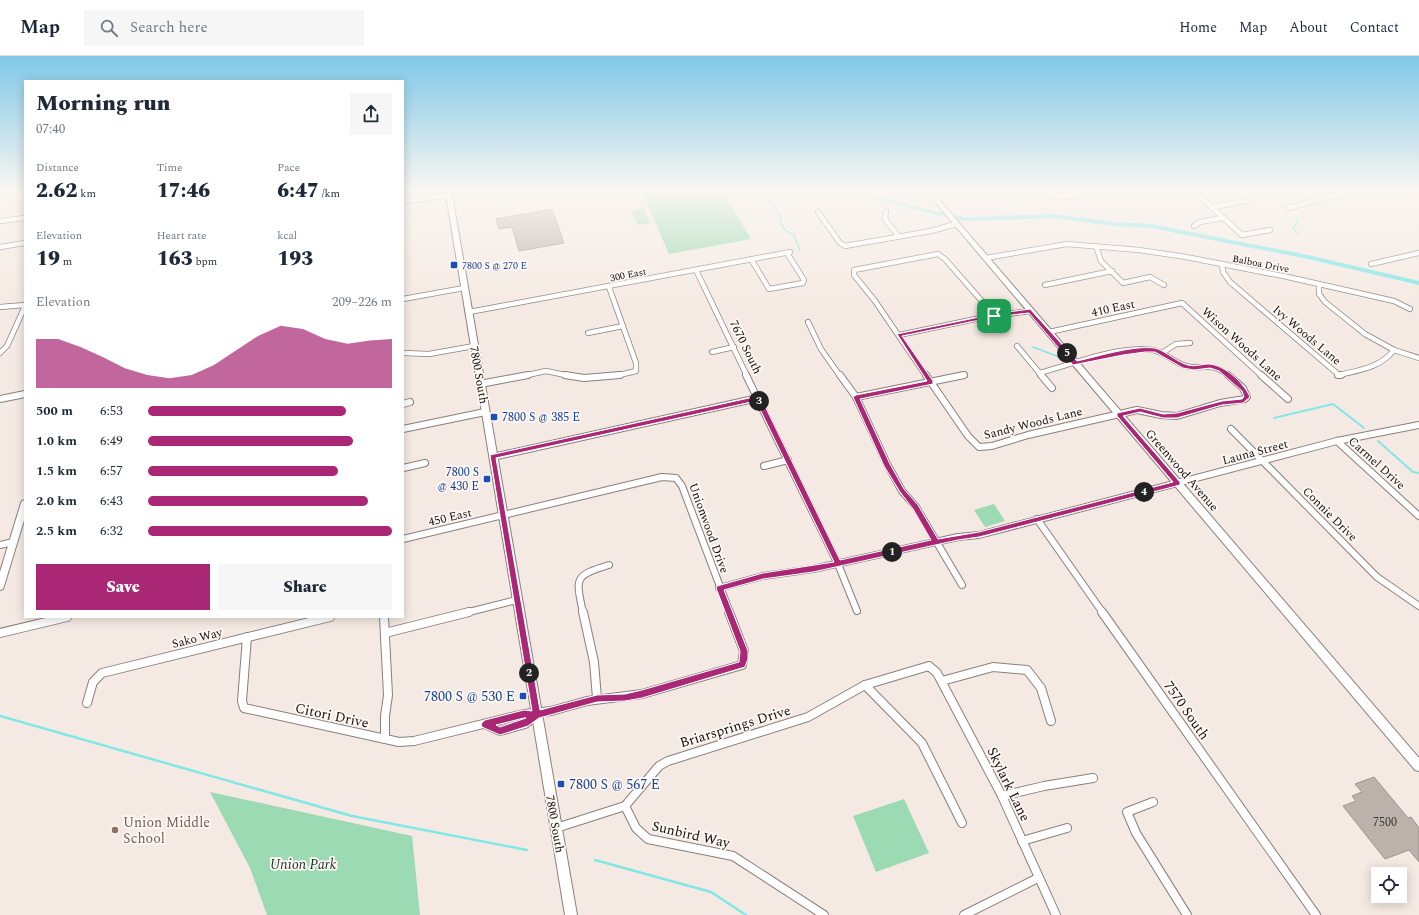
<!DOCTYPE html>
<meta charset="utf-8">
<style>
:root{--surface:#fff;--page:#f6f6f7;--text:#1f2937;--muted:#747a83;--line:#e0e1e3;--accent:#a92774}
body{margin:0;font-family:Spectral,serif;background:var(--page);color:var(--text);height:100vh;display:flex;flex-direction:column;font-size:15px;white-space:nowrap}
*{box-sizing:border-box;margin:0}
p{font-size:13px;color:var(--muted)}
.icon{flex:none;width:22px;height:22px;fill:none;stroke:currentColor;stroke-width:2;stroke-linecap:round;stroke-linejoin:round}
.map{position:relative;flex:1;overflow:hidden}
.side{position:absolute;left:24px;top:24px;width:380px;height:538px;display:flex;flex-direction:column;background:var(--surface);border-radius:0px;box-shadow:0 2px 10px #0003}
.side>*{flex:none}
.buttons{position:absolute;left:1371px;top:811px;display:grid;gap:8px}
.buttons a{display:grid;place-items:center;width:36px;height:36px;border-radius:0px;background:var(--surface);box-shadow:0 2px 10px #0003;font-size:20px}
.pin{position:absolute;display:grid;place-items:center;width:34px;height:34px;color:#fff;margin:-17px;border-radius:8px;box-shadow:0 2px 6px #0006}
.km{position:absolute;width:20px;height:20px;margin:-10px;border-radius:50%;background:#222;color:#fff;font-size:11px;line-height:20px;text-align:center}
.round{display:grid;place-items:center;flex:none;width:42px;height:42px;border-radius:0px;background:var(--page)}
.summary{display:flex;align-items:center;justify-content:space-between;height:68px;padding:0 12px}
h1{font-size:22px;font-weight:800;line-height:30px}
.stats{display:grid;grid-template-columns:repeat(3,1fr);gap:6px;height:68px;padding:4px 12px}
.stats div{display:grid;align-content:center}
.stats b{font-size:20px;font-weight:800}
.stats small{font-size:11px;font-weight:400}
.stats p{font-size:11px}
.chart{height:112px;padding:8px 12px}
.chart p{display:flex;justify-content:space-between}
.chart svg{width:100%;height:72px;margin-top:4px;fill:var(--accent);opacity:.7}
.action{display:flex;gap:8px;margin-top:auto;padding:8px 12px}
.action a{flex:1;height:46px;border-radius:0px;background:var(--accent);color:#fff;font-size:16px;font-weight:800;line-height:46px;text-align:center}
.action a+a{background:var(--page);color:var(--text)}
ul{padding:0 12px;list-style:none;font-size:13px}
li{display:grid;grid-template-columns:64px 48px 1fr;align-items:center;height:30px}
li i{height:10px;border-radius:5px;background:var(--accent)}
header{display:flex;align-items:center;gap:24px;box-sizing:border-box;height:56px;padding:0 20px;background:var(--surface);border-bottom:1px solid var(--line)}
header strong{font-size:19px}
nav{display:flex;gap:22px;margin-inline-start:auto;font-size:14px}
.search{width:280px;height:36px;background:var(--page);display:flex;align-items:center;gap:10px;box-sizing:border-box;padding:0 14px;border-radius:0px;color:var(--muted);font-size:15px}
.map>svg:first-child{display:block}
</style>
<header>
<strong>Map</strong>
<div class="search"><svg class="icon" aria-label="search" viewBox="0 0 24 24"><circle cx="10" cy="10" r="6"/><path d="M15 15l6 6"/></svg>Search here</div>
<nav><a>Home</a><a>Map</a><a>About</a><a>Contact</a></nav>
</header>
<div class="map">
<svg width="1419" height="859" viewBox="0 0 1419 859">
<rect width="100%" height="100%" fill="#f5eae3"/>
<g fill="#9cdab4">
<polygon points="649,133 704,133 723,136 751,183 669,198 643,139"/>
<polygon points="644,153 650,167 638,169 631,155"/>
<polygon points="994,448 1005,465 985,471 974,454"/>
<polygon points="210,736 412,780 420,859 267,859 250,812"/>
<polygon points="904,743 929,797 876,816 853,760"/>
</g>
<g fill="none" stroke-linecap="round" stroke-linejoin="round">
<g stroke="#81e7e7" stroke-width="1.5">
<polyline points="767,142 781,161 780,166 785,174 794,179 800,195"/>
<polyline points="1297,163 1296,169 1293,172 1298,178"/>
<polyline points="1033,291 1059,301"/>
</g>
<g stroke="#81e7e7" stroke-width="2">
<polyline points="1274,362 1333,348 1364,372"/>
<polyline points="1378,385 1413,416 1419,417"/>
</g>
<g stroke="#81e7e7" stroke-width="2.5">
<polyline points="0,660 352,760 527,794"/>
<polyline points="595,804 711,836 746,859"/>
</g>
<g fill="#81e7e7" fill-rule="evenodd">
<polygon points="732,133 746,133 772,137 812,133 832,133 829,135 772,141"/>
<polygon points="839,133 849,133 934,155 966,161 1053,158 1114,166 1151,168 1308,199 1419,225 1419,229 1308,203 1151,172 1114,170 1053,162 966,165 932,158"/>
</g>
</g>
<g fill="#bcb2ab" stroke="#9d938c">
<polygon points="552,153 564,187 519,195 512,171 499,173 496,163"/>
<polygon points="1374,721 1408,762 1411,761 1419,772 1419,806 1409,794 1385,803 1343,750 1356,745 1352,740 1362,736 1355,728"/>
</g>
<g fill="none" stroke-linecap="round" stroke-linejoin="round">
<g stroke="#89807a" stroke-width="6">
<g id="minor-far2">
<path d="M 1031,133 C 1050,140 1069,145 1087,133"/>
<polyline points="1192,133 1242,179 1270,174"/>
<polyline points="403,146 449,139"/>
<polyline points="1213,151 1246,145"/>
<polyline points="1288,152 1359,133"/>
<polyline points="818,156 840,187 845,190 931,175 956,168"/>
<polyline points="886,156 885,163 899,181"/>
<polyline points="0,165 25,162"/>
<polyline points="1194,170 1200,166 1222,162"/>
<polyline points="1096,190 1101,205 1123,227 1150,221 1164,229"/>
<polyline points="0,191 25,187"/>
<polyline points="986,202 1067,188 1139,194 1186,201 1288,221 1394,245 1410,253"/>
<polyline points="751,203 769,233 803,227 804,224 787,197"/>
<path d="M 1222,208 L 1223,216 L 1230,226 L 1339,319 C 1359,314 1380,312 1394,294"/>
<polyline points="1371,208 1419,197"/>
<polyline points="696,214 747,320"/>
<polyline points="1319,228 1319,238 1325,246 1365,278 1394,294 1419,302"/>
<polyline points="1045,229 1112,215"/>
<polyline points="609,231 636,307 636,315 615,320"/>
<polyline points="403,243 464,232"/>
<polyline points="0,251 25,249"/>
<polyline points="469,256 790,196"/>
<polyline points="808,266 821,293 840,320"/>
<polyline points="1049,276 1182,247 1262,320"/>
<polyline points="588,277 623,270"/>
<polyline points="899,279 985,261 1030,255"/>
<polyline points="1017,290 1042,320"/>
<polyline points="712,296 734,291"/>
<polyline points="0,297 7,290 25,250"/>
<polyline points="403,297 429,298 474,290"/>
<polyline points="1162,297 1176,288 1190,287"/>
<path d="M 1039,317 C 1073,308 1118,289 1153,294 C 1165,296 1174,307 1186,310 C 1205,315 1209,304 1229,320"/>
<polyline points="523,320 546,315 570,320"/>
<polyline points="926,320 875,245 854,219 854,214 938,198 945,203 994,259"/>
<polyline points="962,320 964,319"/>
</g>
</g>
<g stroke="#89807a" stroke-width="8">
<g id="minor-far1">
<polyline points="565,319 584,322 620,319"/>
<polyline points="746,319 838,508 857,555"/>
<polyline points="840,319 856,341 887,408 902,435 916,451 962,529"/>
<polyline points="926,319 968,380 979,391 992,390 1028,379 1137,354 1161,359 1177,360 1220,347 1245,343 1247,341 1243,332 1228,319"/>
<polyline points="1041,319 1052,332"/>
<polyline points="1261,319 1288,343"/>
<polyline points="1338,319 1341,319"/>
<polyline points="480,328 528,319"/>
<polyline points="856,341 964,319"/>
<polyline points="0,343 25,338"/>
<polyline points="403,348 410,346"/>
<polyline points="403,373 485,356"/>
<polyline points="1231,373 1377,521 1419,550"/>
<polyline points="1337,385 1419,460"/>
<polyline points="493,401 758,342"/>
<polyline points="764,410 788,404"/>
<polyline points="403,412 425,407"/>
<polyline points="1037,463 1103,557"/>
<polyline points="403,483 662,421 676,422 682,430 730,557"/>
<polyline points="0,489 13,486"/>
<polyline points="719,532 763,520 813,513 958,481 979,479 1337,385 1419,369"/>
<polyline points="465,557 516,544"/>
<path d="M 583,557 C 576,522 573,520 609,509"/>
</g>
</g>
<g stroke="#89807a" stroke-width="10">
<g id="minor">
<polyline points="583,556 594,606 597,642"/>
<polyline points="1102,556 1316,859"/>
<polyline points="384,561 388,639 385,660 385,683"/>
<polyline points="0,577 67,561"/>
<polyline points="385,577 469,556"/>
<polyline points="247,581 242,645 244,652 399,686 414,685 524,658 551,655 587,645 642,638 742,609 744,595 729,556"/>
<polyline points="942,625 993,611 1027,614 1041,632 1051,665"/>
<polyline points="865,629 922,687 962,767"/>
<polyline points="87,647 93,626 102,617 330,561"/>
<polyline points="485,668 500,675 525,668 537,659"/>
<polyline points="1002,740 1044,730 1093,722"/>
<polyline points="1153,746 1127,756 1136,777 1187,859"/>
<polyline points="625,750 636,772 648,783 733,800 824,859"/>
<polyline points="556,772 625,750 659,710 668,705 808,661 865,629 929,610 937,617 1002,740 1056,859"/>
<polyline points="1022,785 1067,772"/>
<polyline points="964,859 1038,822"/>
</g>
</g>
<g stroke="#89807a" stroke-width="2">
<g id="tertiary">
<polygon points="924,133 930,133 1419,702 1419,715 1415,714"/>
<polygon points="25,444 25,461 4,530 3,533 0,534 0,516 21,447 22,445"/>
</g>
</g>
<g stroke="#89807a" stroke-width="2">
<polygon id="secondary" points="445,133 451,133 577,859 565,859"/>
</g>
<use href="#minor-far2" stroke="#fff" stroke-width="4.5"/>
<use href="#minor-far1" stroke="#fff" stroke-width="6"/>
<use href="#minor" stroke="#fff" stroke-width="8"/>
<use href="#tertiary" fill="#fff" fill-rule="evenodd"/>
<use href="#secondary" fill="#fff" fill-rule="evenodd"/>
</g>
<linearGradient id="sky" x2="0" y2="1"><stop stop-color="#7fc8e8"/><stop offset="0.53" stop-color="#faf6f2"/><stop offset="1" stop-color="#faf6f2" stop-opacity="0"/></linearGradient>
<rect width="1419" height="253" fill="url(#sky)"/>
<path fill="#a92774" stroke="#fff" fill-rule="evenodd" d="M 1030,253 L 1077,305 C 1096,301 1140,287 1158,293 C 1168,297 1177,306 1188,309 C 1195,311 1202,308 1209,308 C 1225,309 1244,327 1250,341 L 1243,347 L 1222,349 L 1177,362 L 1163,362 L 1140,356 L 1123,360 L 1180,426 L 1180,429 L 979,481 L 958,484 L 813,516 L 763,523 L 724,534 L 748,595 L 748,603 L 745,611 L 642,642 L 625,645 L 597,646 L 539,662 L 528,670 L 500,679 L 482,671 L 481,668 L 485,664 L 524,654 L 532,655 L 490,399 L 758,340 L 761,342 L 840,504 L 931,484 L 913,453 L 900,436 L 884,410 L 853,341 L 856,339 L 927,325 L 897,278 L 994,258 ZM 1029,257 L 1073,309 L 1123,299 L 1145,296 L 1155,296 L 1183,312 L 1194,314 L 1210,312 L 1219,315 L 1242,335 L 1244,341 L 1242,343 L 1222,345 L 1177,357 L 1163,358 L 1140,352 L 1117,357 L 1117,360 L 1173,426 L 979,476 L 938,483 L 918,449 L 904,433 L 890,408 L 860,343 L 933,328 L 933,325 L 902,280 L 994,261 ZM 756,345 L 834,506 L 763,517 L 717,530 L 716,532 L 740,595 L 739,606 L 642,634 L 625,638 L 597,639 L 540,654 L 496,402 ZM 524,662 L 526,662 L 500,671 L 496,669 Z"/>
<g fill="#1a4fb4" stroke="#fff8f4" stroke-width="1.5">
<rect x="450" y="205" width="8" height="8" rx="2"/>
<rect x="490" y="357" width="8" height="8" rx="2"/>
<rect x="483" y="419" width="8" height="8" rx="2"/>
<rect x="519" y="636" width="8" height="8" rx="2"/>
<rect x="557" y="724" width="8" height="8" rx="2"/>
</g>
<circle fill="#8d6e63" stroke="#fff8f4" stroke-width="1.5" cx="115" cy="774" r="4"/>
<g text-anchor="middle" stroke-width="3.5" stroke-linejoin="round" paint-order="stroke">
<g font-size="10" fill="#120e0c" stroke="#fff8f4">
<text transform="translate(1261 207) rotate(11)" y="4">Balboa Drive</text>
<text transform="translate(628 218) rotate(-11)" y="4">300 East</text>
</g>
<g font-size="10" fill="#164399" stroke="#fff8f4" text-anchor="start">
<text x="462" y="213">7800 S @ 270 E</text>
</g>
<g font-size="12" fill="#120e0c" stroke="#fff8f4">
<text transform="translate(1113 252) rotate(-12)" y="4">410 East</text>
<text transform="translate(1307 279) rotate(40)" y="4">Ivy Woods Lane</text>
<text transform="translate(1242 288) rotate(42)" y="4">Wison Woods Lane</text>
<text transform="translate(746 291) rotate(64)" y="4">7670 South</text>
<text transform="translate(479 319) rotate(80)" y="4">7800 South</text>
<text transform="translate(1033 367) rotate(-14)" y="4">Sandy Woods Lane</text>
<text transform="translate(1255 396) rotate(-15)" y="4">Launa Street</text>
<text transform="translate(1377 407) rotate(42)" y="4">Carmel Drive</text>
<text transform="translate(1182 414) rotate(49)" y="4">Greenwood Avenue</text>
<text transform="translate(1330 458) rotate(45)" y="4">Connie Drive</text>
<text transform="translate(450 461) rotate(-13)" y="4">450 East</text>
<text transform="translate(709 472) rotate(70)" y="4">Unionwood Drive</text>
<text transform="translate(197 582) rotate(-14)" y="4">Sako Way</text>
<text transform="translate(555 768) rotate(80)" y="4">7800 South</text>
</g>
<g font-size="12" fill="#164399" stroke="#fff8f4" text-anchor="start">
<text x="502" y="365">7800 S @ 385 E</text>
<text x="479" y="420" text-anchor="end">7800 S<tspan x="479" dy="14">@ 430 E</tspan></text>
</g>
<g font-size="12" fill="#3c3734">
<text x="1385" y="770">7500</text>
</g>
<g font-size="14" fill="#164399" stroke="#fff8f4" text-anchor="end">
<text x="515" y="645">7800 S @ 530 E</text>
<text x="569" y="733" text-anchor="start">7800 S @ 567 E</text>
</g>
<g font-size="14" fill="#120e0c" stroke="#fff8f4">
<text transform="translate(1187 654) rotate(55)" y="5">7570 South</text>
<text transform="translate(332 659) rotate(12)" y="5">Citori Drive</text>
<text transform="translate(735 670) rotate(-17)" y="5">Briarsprings Drive</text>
<text transform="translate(1009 728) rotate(64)" y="5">Skylark Lane</text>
<text transform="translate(691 778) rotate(13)" y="5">Sunbird Way</text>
</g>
<g font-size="14" fill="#785e54" stroke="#fff8f4" text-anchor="start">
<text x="123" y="771">Union Middle<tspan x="123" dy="16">School</tspan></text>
</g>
<g font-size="14" font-style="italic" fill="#123220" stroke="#fff8f4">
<text x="303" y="813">Union Park</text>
</g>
</g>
</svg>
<div class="buttons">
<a><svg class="icon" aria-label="locate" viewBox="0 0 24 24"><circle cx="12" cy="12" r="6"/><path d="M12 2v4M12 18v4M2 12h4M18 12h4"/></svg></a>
</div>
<div class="pin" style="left:994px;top:260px;background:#1e9e55"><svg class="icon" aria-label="arrive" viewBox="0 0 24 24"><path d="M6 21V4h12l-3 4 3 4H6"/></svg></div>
<b class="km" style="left:892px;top:496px">1</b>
<b class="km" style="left:529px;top:617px">2</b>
<b class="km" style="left:759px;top:345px">3</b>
<b class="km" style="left:1144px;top:436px">4</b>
<b class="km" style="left:1067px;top:297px">5</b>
<section class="side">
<div class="summary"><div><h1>Morning run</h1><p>07:40</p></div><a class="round"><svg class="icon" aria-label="share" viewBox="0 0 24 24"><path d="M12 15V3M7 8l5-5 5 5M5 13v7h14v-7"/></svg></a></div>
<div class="stats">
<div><p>Distance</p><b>2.62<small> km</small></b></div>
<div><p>Time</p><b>17:46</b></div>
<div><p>Pace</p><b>6:47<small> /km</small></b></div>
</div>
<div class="stats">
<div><p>Elevation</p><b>19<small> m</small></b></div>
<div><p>Heart rate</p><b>163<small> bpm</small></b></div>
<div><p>kcal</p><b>193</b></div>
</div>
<div class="chart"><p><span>Elevation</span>209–226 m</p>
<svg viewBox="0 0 160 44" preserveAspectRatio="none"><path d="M0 44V14L10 14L20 19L30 25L40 32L50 36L60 38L70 36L80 30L90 21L100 12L110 6L120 8L130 14L140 17L150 15L160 14V44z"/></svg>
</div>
<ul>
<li><b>500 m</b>6:53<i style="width:81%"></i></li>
<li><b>1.0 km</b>6:49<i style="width:84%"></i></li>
<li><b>1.5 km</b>6:57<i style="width:78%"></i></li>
<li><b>2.0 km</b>6:43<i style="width:90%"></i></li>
<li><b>2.5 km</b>6:32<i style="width:100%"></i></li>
</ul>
<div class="action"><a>Save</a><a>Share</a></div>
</section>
</div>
